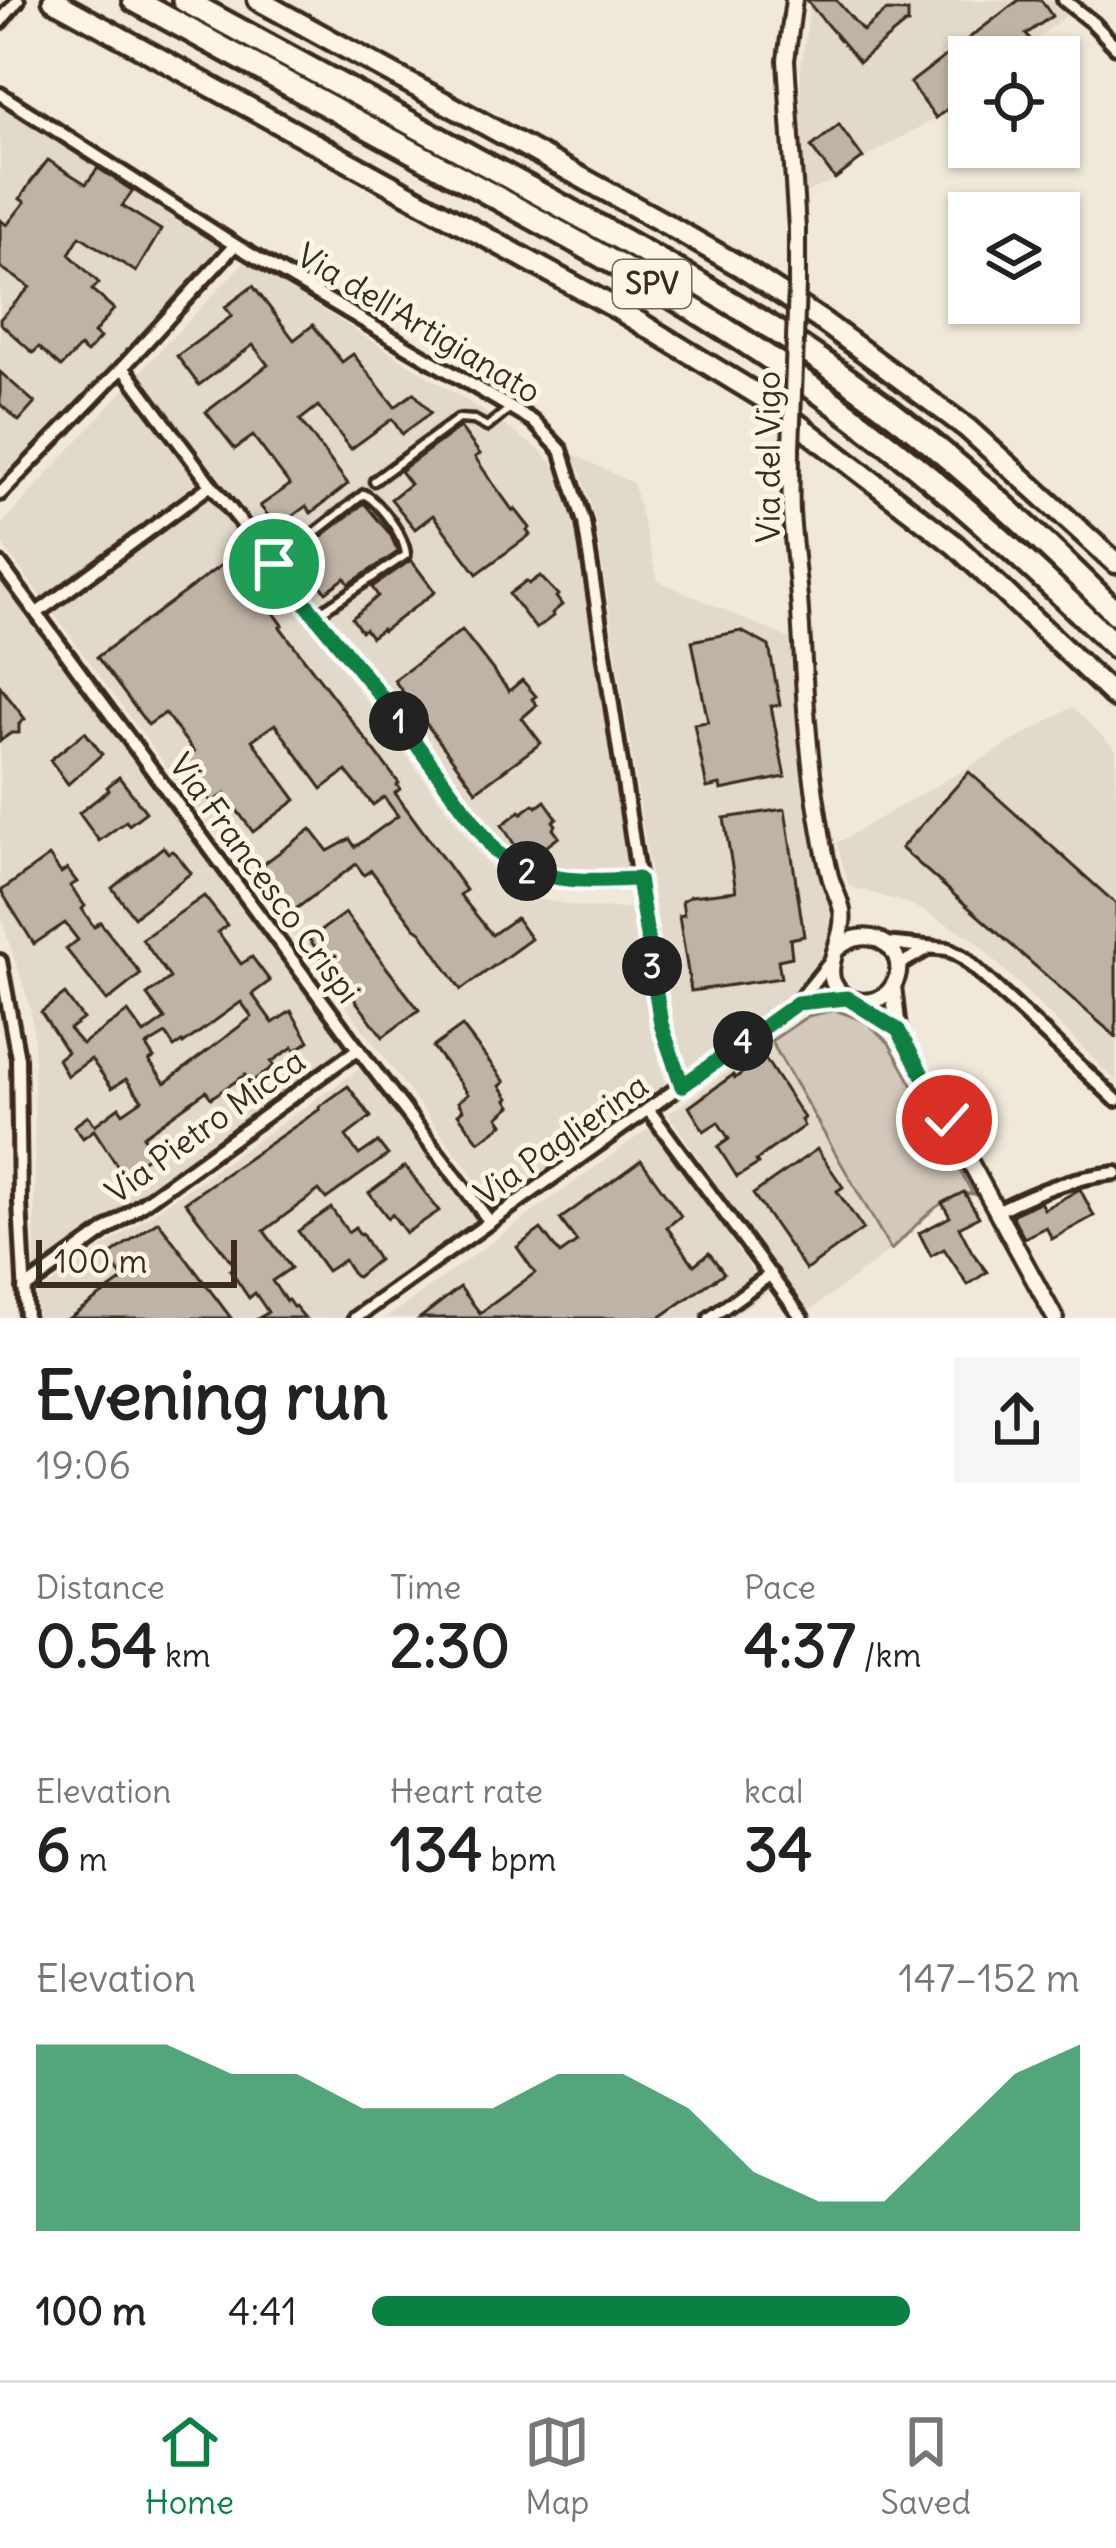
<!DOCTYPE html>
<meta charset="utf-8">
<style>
:root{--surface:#fff;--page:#f6f6f6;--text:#222;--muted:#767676;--line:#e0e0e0;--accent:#0b8043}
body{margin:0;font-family:Delius,sans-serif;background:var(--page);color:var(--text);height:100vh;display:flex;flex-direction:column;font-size:45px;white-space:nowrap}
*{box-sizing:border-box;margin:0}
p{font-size:39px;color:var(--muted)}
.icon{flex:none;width:66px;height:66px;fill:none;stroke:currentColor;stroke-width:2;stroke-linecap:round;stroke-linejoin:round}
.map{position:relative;height:1318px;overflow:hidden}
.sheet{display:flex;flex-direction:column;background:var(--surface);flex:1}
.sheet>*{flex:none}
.buttons{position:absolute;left:948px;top:36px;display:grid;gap:24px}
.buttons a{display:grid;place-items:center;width:132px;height:132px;border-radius:0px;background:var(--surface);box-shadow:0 3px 9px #0004;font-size:60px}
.scale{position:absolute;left:36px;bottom:30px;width:201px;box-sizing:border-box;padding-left:12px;border:6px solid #3b2a1e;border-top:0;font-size:33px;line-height:42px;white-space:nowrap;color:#3b2a1e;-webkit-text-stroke:9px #fcf5e5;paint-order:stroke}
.pin{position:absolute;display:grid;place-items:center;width:102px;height:102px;color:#fff;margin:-51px;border:6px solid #fff;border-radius:50%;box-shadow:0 3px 12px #0007}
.km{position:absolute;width:60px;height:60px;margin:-30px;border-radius:50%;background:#222;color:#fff;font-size:33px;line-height:60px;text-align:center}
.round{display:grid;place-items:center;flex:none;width:126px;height:126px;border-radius:0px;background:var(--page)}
.summary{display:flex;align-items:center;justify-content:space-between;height:204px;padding:0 36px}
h1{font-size:66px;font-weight:700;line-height:90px}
.figures{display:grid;grid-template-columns:repeat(3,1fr);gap:18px;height:204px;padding:12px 36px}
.figures div{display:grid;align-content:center}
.figures b{font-size:60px;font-weight:700}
.figures small{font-size:33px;font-weight:400}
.figures p{font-size:33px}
.chart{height:336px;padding:24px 36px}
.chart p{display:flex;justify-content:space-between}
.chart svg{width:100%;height:216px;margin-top:12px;fill:var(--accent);opacity:.7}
ul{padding:0 36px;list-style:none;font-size:39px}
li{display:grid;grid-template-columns:192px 144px 1fr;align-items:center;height:90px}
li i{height:30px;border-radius:15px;background:var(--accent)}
.tab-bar{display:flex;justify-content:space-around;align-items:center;height:168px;border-top:3px solid var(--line);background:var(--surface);font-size:33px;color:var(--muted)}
.tab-bar a{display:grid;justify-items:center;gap:6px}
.tab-bar .active{color:var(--accent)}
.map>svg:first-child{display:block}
</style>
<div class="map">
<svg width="1116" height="1318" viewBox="0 0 1116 1318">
<rect width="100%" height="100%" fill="#f0e9d9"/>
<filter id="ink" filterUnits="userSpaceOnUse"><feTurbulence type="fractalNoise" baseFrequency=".00833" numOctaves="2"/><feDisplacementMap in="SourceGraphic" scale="24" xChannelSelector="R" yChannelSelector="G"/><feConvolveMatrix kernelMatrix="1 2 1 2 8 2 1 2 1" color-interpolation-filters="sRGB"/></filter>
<g filter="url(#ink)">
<g fill="#e1d9c9">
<polygon points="811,0 1075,0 1080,4 1015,57 969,57 969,92 936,118 864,158 835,180 800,195 801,69 810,6 808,3"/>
<polygon points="0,92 227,251 0,497"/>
<polygon points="245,261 480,409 541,451 554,465 561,477 575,523 633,888 584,887 538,879 522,871 501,850 139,373"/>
<polygon points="125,388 285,591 486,863 511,888 532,898 583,907 636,909 659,1060 667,1090 500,1212 197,808 0,541 0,527"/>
<polygon points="569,452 633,483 658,581 790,639 811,820 835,907 828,959 792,1003 685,1078 679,1056 595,518 580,470"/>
<polygon points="0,575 353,1049 35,1271 34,1038 30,1006 0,915"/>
<polygon points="1072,707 1116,750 1116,1081 972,938 912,905 849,886 837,843"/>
<polygon points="771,1041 807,1109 891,1250 806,1313 668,1114"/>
<polygon points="365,1065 484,1224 353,1318 38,1318 36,1295"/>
<polygon points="652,1126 767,1292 731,1318 387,1318"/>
</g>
<path fill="#d2c9ba" stroke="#867a6c" stroke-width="3" d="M 835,1010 L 865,1021 L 889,1043 L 973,1194 C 943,1190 912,1231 891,1250 L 771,1041 L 808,1016 Z"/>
<g fill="#beb3a4" stroke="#3b2a1e" stroke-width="3" fill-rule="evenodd">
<polygon points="806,0 836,0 863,31 886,11 908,12 908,24 905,24 859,62"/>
<polygon points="1019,0 1041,0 1052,16 1026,34 1033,43 1015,57 969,57 969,92 936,118 910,83"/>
<polygon points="839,125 863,158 835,179 811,147"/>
<polygon points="48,160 86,184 98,168 133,191 122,206 161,230 136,272 80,236 69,254 99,283 92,290 114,309 94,333 100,338 87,353 80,347 61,367 39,347 33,353 0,323 0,319 30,287 0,267 0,220 7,225 25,202 20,199 30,183"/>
<polygon points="253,286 294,340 313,325 342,362 353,354 395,407 414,393 431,413 402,434 392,419 351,449 318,406 300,420 348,484 311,513 306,506 278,527 260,506 290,485 253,436 235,449 206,412 268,365 253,345 199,385 177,356 232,316 225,307"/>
<polygon points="0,372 35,403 19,421 0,404"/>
<polygon points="460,427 480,454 475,457 489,478 513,511 515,509 530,528 527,531 530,535 477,574 433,515 415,529 391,499 410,484 400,471"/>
<polygon points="364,503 390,534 398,552 349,584 345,578 326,592 301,559 321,545 317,540"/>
<polygon points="232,557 283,625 280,627 399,783 397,785 400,789 395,793 466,890 460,895 492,935 516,918 531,939 461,990 421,932 415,928 371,870 364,875 356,864 292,912 258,868 311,829 328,851 350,839 355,847 398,816 384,797 373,805 346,771 322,789 275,724 252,740 296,800 253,832 225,794 212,803 201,788 182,761 194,752 165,713 148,725 97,657"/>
<polygon points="411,560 435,592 383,631 382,629 371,637 365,629 361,631 352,618 378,596 372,587"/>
<polygon points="540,576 558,595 556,597 562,605 552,613 553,616 536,629 509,594 526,581 529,584"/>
<polygon points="462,630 509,691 522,680 536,696 532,699 537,705 522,718 541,743 476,791 394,680"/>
<polygon points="741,631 769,646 780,705 771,706 785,777 721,790 720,785 707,788 694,724 708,722 692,641"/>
<polygon points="0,686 25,719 19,724 19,733 11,733 0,741"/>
<polygon points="85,732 102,754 68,784 50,760"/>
<polygon points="969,772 1116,904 1116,1037 901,848"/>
<polygon points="119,777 146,812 129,825 126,821 99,841 79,813 109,790 107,787"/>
<polygon points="545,801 557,818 553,821 556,825 553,829 559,837 535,855 529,847 523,851 519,845 516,847 502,825 520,811 522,813 534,804 537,807"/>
<polygon points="785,809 804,936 790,939 792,957 778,960 781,978 691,991 679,916 684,915 682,901 691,896 736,891 724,818"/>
<polygon points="163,847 168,853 172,851 177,855 191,873 134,917 112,888"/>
<polygon points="49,856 61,873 67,869 77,882 70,886 85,906 82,909 94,927 100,922 141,974 107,1001 66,949 78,940 65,923 34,944 1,891"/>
<path d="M 204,896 L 227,925 L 218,932 L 241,964 L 252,957 L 270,981 L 252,994 L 273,1023 L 291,1011 L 309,1041 L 295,1051 L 293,1047 L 271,1062 L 274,1066 L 250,1083 L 245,1075 L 211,1098 L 206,1091 L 143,1136 L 155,1152 L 122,1173 L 94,1130 L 83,1138 L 74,1126 L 88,1116 L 95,1125 L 119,1107 L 123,1113 L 142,1100 L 126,1079 L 112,1088 L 91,1059 L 67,1076 L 58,1059 L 67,1052 L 41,1012 L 65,994 L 83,1019 L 69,1029 L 82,1044 L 128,1012 L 144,1034 L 165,1019 L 147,995 L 170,978 L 142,939 ZM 241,1002 L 252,1017 L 165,1083 L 149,1061 L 154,1058 L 146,1046 L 166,1034 L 174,1047 L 182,1042 L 183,1044 Z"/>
<polygon points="345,913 419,1010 383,1037 309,939"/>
<polygon points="462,1026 505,1082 500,1086 509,1098 507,1100 511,1106 498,1117 503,1124 479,1142 458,1114 463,1110 458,1102 468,1094 433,1047"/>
<polygon points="764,1057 804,1118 801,1120 804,1126 767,1152 756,1161 758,1164 737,1177 718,1147 729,1139 718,1122 704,1131 689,1107 733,1075 735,1078"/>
<polygon points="348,1086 371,1117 346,1136 359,1155 378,1142 388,1155 326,1199 319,1190 264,1231 291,1268 272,1281 286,1301 288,1300 293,1307 295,1306 305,1318 259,1318 268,1312 255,1293 249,1298 230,1270 235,1266 185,1202 320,1109 319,1107"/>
<polygon points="817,1149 843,1187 837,1191 863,1229 806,1270 753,1194"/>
<polygon points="641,1160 681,1216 667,1227 694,1265 709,1253 724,1273 708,1284 659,1318 420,1318 460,1287 480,1313 535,1273 517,1247 541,1229 560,1254 577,1242 560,1219"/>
<polygon points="405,1166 439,1211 406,1233 392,1214 388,1218 369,1193"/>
<polygon points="1080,1189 1094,1216 1052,1239 1046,1227 1024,1238 1012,1215 1040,1202 1044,1209"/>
<polygon points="964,1192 979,1217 959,1227 972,1252 987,1272 968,1285 944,1249 931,1256 919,1233 950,1217 942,1203"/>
<polygon points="331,1208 348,1232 355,1227 360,1235 362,1234 378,1260 357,1277 354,1276 344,1260 327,1271 298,1231"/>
<polygon points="158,1221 231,1318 69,1318 124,1279 107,1257"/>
</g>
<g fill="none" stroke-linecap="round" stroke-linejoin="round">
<g stroke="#3b2a1e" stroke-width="15">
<g id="service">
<polyline points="374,481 458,419 474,420 487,427 509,409"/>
<path d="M 275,564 L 364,494 C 379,502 405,536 406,555 L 316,615"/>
</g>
</g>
<g stroke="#3b2a1e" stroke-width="20">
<g id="minor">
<polyline points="1064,0 1093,23 1116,47"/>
<polyline points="0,22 18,0"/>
<polyline points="0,94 235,245 533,421 561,450 584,522 661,1024 682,1086"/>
<path d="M 123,367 L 211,485 L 380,695 L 495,852 C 540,885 585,881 638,879"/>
<polyline points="0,494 123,367 235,245"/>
<polyline points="0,564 358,1049 490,1222"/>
<polyline points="37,613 211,485"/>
<polyline points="884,943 948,949 964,958 1116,1100"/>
<polyline points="0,961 18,1058 20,1203 26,1318"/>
<polyline points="897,966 929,948"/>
<polyline points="797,1003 847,998"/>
<polyline points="648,1109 802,1318"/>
<path d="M 997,1211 C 1036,1192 1072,1177 1116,1173"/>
<polyline points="24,1289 358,1049"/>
<polyline points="355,1318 797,1003 831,961"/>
<polyline points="710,1318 771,1274"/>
</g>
</g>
<g stroke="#3b2a1e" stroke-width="22">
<g id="tertiary">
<polyline points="794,0 786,60 797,229 797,285"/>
<path d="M 791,448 C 791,469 790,491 791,512 C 793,545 798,579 800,612 C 804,673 806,735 815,795 C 819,822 823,849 830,876 C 833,888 840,899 842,911 C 846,936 825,961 833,982 C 843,1006 879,1009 893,986 C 914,950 868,920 837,949"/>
<polyline points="893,986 898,1030 1055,1318"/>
<polyline points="858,1002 898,1030"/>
</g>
</g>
<g stroke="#3b2a1e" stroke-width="27">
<g id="trunk">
<polyline points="53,0 619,310 768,401 955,545 1116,698"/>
<polyline points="258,0 668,225 741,267 825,323 967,428 1116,563"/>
</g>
</g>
<g stroke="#3b2a1e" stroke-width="30">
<g id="motorway">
<path d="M 134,0 C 256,67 379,133 501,200 C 599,254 698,308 790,372 C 908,453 1014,548 1116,647"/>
<path d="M 184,0 C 301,63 419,128 536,192 C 643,251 749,308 848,380 C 945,449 1032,529 1116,613"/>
</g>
</g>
<use href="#service" stroke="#fcf5e5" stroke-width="6"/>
<use href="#minor" stroke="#fcf5e5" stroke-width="10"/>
<use href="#tertiary" stroke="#fcf5e5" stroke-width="14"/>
<use href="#trunk" stroke="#fcf5e5" stroke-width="18"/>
<use href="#motorway" stroke="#fcf5e5" stroke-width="21"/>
<g stroke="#3b2a1e" stroke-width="22" stroke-linecap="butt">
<polyline id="tertiary-bridge" points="791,448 797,285"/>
</g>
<use href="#tertiary-bridge" stroke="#fcf5e5" stroke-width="14"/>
</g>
</g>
<g fill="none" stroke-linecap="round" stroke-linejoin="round" filter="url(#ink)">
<g stroke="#fff" stroke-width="24">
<path id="route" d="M 274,564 L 380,695 L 496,852 C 540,885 586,881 638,879 L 661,1024 L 682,1086 L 797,1003 L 847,998 L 898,1030 L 947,1120"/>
</g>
<use href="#route" stroke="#0b8043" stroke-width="15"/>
</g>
<g text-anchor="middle" stroke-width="10" stroke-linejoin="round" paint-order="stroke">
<rect fill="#fcf5e5" stroke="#75675a" stroke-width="3" x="613" y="260" width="78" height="48" rx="9"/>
<g font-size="30" font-weight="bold" fill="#3b2a1e">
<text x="652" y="294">SPV</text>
</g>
<g font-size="33" fill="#3b2a1e" stroke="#fcf5e5">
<text transform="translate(419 323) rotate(31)" y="12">Via dell'Artigianato</text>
<text transform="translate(768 457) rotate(-90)" y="12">Via del Vigo</text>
<text transform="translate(265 878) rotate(54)" y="12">Via Francesco Crispi</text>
<text transform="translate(205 1126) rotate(-36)" y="12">Via Pietro Micca</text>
<text transform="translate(561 1139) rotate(-35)" y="12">Via Paglierina</text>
</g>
</g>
</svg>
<div class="buttons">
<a><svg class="icon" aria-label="locate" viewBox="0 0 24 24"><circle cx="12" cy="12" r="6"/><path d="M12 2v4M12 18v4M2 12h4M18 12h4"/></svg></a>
<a><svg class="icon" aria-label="layers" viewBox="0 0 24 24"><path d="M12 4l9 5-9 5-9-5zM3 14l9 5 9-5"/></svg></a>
</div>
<div class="scale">100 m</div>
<div class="pin" style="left:274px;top:564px;background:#1e9e55"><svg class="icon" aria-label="arrive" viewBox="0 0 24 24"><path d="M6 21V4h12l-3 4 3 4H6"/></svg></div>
<div class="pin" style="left:947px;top:1120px;background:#d93025"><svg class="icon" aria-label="check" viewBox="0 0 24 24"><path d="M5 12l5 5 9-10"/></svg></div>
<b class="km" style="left:399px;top:721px">1</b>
<b class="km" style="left:527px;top:871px">2</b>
<b class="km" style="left:652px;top:966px">3</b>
<b class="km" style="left:743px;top:1041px">4</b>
</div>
<section class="sheet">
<div class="summary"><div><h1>Evening run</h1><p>19:06</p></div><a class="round"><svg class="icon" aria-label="share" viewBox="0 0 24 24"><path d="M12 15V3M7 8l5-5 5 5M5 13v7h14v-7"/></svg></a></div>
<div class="figures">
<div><p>Distance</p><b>0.54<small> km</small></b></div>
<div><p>Time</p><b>2:30</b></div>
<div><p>Pace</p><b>4:37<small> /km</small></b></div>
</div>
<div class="figures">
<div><p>Elevation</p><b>6<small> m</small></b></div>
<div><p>Heart rate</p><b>134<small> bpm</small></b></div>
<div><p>kcal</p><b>34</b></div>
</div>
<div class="chart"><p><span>Elevation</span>147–152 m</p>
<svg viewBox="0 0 160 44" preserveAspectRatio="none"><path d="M0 44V6L10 6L20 6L30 12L40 12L50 19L60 19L70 19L80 12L90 12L100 19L110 32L120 38L130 38L140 25L150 12L160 6V44z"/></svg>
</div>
<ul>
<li><b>100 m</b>4:41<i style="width:76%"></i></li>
</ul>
</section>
<nav class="tab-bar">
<a class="active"><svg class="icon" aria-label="home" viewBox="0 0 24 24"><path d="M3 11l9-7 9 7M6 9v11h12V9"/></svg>Home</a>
<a><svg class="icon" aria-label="map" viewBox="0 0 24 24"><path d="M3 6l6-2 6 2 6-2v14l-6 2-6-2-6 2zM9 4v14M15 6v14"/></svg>Map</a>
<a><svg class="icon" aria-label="saved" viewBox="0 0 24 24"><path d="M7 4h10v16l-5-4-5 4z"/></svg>Saved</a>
</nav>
